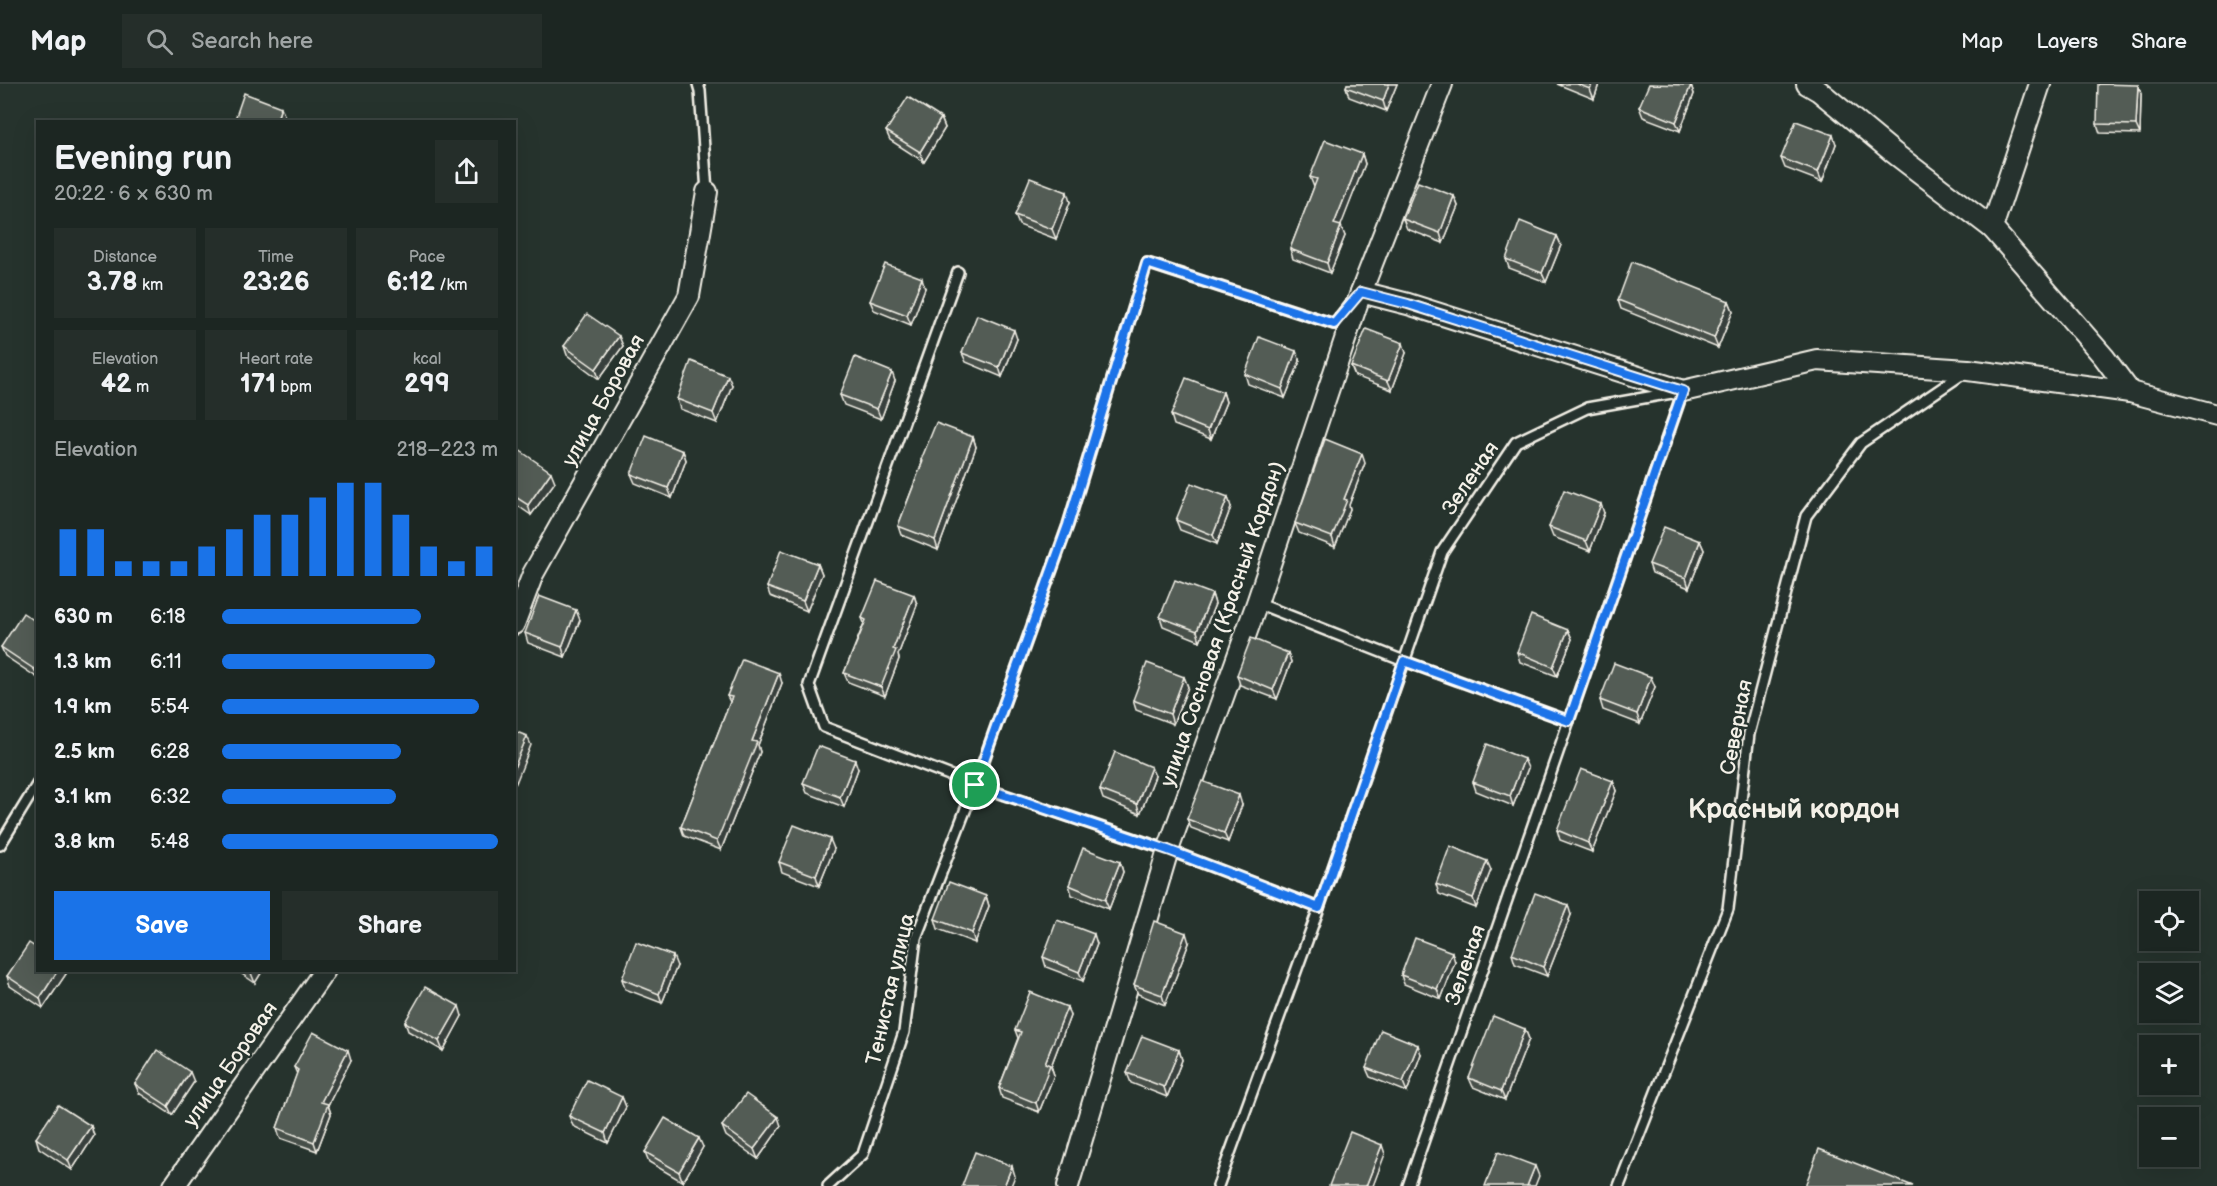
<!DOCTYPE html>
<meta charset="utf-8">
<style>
:root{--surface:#1c2622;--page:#252e2a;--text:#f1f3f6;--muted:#a0a5a5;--line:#3a4340;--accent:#1a73e8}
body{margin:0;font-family:"Balsamiq Sans",sans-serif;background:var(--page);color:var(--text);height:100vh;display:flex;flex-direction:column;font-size:22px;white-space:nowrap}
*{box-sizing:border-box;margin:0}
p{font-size:20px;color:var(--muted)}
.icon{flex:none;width:33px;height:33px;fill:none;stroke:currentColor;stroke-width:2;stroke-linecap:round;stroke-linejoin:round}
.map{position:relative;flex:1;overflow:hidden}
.panel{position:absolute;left:36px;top:36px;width:480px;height:852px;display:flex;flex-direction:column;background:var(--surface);border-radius:0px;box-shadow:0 6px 24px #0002,0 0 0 2px var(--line)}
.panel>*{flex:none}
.controls{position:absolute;left:2139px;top:807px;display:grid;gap:12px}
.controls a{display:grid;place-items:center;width:60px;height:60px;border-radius:0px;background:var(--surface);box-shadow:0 6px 24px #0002,0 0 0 2px var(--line);font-size:30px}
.pin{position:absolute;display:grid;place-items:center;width:51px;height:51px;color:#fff;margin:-26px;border:3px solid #fff;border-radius:50%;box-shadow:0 2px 6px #0007}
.round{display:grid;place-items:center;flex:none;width:63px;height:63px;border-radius:0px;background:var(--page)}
.headline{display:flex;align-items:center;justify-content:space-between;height:102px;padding:0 18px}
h1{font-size:33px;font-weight:700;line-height:45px}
.figures{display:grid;grid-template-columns:repeat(3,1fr);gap:9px;height:102px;padding:6px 18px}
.figures div{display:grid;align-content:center;border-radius:0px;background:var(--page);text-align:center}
.figures b{font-size:26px;font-weight:700}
.figures small{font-size:16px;font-weight:400}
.figures p{font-size:16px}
.chart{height:168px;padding:12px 18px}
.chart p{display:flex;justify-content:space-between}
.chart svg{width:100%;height:108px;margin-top:6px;stroke:var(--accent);stroke-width:6}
.primary-button{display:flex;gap:12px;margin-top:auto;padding:12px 18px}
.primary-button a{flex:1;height:69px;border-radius:0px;background:var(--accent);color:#fff;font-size:24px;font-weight:700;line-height:69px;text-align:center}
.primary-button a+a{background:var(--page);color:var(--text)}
ul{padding:0 18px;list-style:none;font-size:20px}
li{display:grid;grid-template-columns:96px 72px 1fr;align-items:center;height:45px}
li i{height:15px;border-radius:8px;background:var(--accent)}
header{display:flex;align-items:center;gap:36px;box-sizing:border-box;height:84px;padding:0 30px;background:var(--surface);border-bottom:2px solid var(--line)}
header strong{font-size:28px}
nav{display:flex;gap:33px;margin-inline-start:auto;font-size:21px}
.search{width:420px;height:54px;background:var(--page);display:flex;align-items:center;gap:15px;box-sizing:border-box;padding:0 21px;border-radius:0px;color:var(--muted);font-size:22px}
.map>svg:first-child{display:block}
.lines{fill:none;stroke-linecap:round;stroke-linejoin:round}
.service-casing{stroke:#f4f1e8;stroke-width:14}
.minor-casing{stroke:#f4f1e8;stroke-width:24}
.service{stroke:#26332d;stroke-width:9}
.minor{stroke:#26332d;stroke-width:20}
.wall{fill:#474f49;stroke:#f4f1e8;stroke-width:1.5}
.shaded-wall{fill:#39403c;stroke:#f4f1e8;stroke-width:1.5}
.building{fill:#525c55;stroke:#f4f1e8;stroke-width:1.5}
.route-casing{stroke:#fff;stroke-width:12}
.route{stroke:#1a73e8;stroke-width:8}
.labels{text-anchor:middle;stroke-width:4.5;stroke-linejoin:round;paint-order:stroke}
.street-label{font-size:21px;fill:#f4f1e8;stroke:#26332d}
.district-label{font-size:27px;font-weight:bold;fill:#f4f1e8;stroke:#26332d}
</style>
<header>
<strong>Map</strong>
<div class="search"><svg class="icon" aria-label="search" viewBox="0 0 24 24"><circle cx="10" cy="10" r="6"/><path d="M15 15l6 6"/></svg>Search here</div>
<nav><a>Map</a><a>Layers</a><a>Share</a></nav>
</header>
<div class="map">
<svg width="2217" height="1102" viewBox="0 0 2217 1102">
<rect width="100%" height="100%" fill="#26332d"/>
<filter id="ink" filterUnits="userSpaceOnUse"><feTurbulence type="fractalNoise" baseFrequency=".0167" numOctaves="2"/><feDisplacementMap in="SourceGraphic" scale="12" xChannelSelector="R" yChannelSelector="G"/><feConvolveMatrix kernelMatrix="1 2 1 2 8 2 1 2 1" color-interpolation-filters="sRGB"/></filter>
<g filter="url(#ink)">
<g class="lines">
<!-- service casing -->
<g class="service-casing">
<g id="service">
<polyline points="698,0 700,7 707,108"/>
<polyline points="958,188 809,601 824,643 975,701 1168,766 1319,824"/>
<polyline points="1257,519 1404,577 1569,637"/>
<polyline points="0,761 38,699"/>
<polyline points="828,1102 863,1070 904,948 916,854 975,701 1068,441 1147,179 1334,240 1351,219"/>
<polyline points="1218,1102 1319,824 1442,468 1516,358 1587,324 1683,307 1408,1102"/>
<polyline points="1619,1102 1728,825 1749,650 1806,432 1861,359 1964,289"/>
</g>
</g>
<!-- minor casing -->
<g class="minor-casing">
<g id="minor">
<polyline points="1807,0 1819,7 1894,69 1992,144 2104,273 2130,308"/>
<polyline points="1992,144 2040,0"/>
<polyline points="1361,208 1408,220 1683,307 1817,276 1968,286 2130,308 2217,331"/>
<polyline points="514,540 533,490 689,212 707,108"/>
<polyline points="174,1102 325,886"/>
<polyline points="1068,1102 1168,766 1257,519 1361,208 1442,0"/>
</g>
</g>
<!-- service -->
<use href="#service" class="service"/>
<!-- minor -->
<use href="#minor" class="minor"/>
</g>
<!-- wall -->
<g class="wall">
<polygon points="1347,0 1397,0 1386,27 1349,13 1346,3"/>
<polygon points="1557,0 1599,0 1594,15"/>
<polygon points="1691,1 1694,10 1680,47 1643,33 1639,23"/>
<polygon points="2138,1 2141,10 2140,50 2100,49 2097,40"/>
<polygon points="941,34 945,44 924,78 890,56 886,47"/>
<polygon points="1836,60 1822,98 1785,84 1781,74"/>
<polygon points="1362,70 1365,80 1340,142 1345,152 1330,189 1293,175 1290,165 1314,103 1310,93"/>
<polygon points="1454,112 1458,122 1443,159 1407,145 1403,135"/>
<polygon points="1070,118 1056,155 1019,141 1015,131"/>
<polygon points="1557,152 1561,161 1546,198 1509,184 1506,175"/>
<polygon points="925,204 911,241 874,226 870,217"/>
<polygon points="1618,216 1729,217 1733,227 1718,264 1621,225"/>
<polygon points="1017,255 1002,293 966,278 962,269"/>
<polygon points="564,262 623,262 599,295 567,271"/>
<polygon points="1406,269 1392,306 1355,292 1351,282"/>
<polygon points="1300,277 1285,314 1248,300 1245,290"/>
<polygon points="895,297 881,335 844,321 840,311"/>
<polygon points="732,301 717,339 680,325 677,315"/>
<polygon points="1223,308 1226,318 1211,355 1174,341 1171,331"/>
<polygon points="973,353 976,363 938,466 901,451 898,442 922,379 921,376"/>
<polygon points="683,367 686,376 672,414 635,399 631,390"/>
<polygon points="514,372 555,398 531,431 514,419"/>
<polygon points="1365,379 1349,421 1350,425 1335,463 1299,449 1295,439"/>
<polygon points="1231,423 1217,460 1180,446 1176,436"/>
<polygon points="1604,429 1590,467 1553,453 1549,443"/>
<polygon points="1700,457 1704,466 1689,504 1652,489 1649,480"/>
<polygon points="818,480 822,490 807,527 770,512 767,503"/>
<polygon points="1212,510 1215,520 1200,557 1163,542 1160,533"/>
<polygon points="914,511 917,521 898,571 899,575 885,612 848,598 844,589 864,539 862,534"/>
<polygon points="580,536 565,573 528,559 525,549"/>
<polygon points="38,539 38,594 5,572 1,563"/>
<polygon points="1568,546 1572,555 1557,592 1520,578 1517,568"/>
<polygon points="1288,569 1291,578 1277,615 1240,601 1237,591"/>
<polygon points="1184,593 1188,603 1173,640 1136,626 1133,616"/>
<polygon points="782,599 758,661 760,668 721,766 684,752 681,743 730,618 727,612"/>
<polygon points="1655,603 1640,640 1603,626 1600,616"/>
<polygon points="1528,684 1513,722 1476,707 1473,698"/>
<polygon points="858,685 844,723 807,709 803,699"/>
<polygon points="1155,692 1140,730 1103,715 1100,706"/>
<polygon points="1613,697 1616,707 1592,768 1560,756 1557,746"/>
<polygon points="1242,721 1228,758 1191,744 1187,735"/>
<polygon points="834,765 819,802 782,788 779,778"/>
<polygon points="1120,778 1123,788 1109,825 1072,811 1069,801"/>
<polygon points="1491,786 1476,824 1439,810 1436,800"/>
<polygon points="986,812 989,822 975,859 938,845 935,835"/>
<polygon points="1571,831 1547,892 1515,880 1512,870"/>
<polygon points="1189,859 1165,921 1138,910 1134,901"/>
<polygon points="1097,860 1083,897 1046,883 1043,873"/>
<polygon points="1455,878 1441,915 1404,900 1401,891"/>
<polygon points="677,882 662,919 625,905 622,895"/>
<polygon points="38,886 64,886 66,890 43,924 10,902 7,892"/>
<polygon points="236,886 263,886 255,899"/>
<polygon points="1067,923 1070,932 1051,982 1054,991 1039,1028 1002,1014 999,1004 1018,954 1015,946"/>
<polygon points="462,932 443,967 408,947 405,938"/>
<polygon points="1525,945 1529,955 1505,1016 1473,1003 1469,994"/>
<polygon points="1179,966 1182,976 1167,1013 1131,999 1127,989"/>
<polygon points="1421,970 1407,1008 1370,993 1366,984"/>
<polygon points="351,976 328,1021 331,1030 317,1067 280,1054 277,1044 297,990 294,983"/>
<polygon points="194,998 172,1031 139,1009 135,1000"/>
<polygon points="622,1013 626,1023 608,1059 573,1042 569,1032"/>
<polygon points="91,1042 94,1052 72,1086 39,1064 36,1054"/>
<polygon points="722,1042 781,1042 758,1075 726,1052"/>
<polygon points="703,1063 683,1098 649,1078 645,1068"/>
</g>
<!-- shaded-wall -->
<g class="shaded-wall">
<polygon points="1389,0 1397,0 1386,27 1383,17"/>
<polygon points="1592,0 1599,0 1594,15 1590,5"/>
<polygon points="1691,1 1694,10 1680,47 1676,38"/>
<polygon points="2138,1 2141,10 2140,50 2136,41"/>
<polygon points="281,23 285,33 283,38 276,38"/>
<polygon points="941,34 945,44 924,78 920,68"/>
<polygon points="1833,51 1836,60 1822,98 1818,88"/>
<polygon points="1362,70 1365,80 1338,149 1334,140"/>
<polygon points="1067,108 1070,118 1056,155 1052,145"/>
<polygon points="1454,112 1458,122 1443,159 1440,149"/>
<polygon points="1341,142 1345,152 1330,189 1327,179"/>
<polygon points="1557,152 1561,161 1546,198 1542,189"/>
<polygon points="922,194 925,204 911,241 907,231"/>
<polygon points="1729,217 1733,227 1718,264 1714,254"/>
<polygon points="1014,246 1017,255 1002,293 999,283"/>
<polygon points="619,252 623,262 599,295 596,285"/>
<polygon points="1403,259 1406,269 1392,306 1388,297"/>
<polygon points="1296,267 1300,277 1285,314 1282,305"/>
<polygon points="892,288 895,297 881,335 877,325"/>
<polygon points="728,292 732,301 717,339 713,329"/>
<polygon points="1223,308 1226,318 1211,355 1208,346"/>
<polygon points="973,353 976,363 938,466 935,456"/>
<polygon points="683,367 686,376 672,414 668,404"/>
<polygon points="1362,370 1365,379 1349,421 1350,425 1335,463 1332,453 1344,415"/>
<polygon points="551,388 555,398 531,431 528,421"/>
<polygon points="1228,413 1231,423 1217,460 1213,451"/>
<polygon points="1601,420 1604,429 1590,467 1586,457"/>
<polygon points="1700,457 1704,466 1689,504 1686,494"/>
<polygon points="818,480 822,490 807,527 803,517"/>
<polygon points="1212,510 1215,520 1200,557 1197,547"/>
<polygon points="914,511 917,521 898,571 899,575 885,612 881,603 893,565"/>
<polygon points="576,526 580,536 565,573 562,563"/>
<polygon points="1568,546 1572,555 1557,592 1553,583"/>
<polygon points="1288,569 1291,578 1277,615 1273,606"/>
<polygon points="38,580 38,593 34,585"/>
<polygon points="779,589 782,599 758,661 760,668 721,766 717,757 752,657"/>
<polygon points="1184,593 1188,603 1173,640 1170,630"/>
<polygon points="1651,593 1655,603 1640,640 1637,630"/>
<polygon points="527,652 531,661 516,699 514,694 514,684"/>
<polygon points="1524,675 1528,684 1513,722 1510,712"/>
<polygon points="855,676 858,685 844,723 840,713"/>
<polygon points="1151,683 1155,692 1140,730 1137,720"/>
<polygon points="1613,697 1616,707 1592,768 1588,759"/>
<polygon points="1239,711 1242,721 1228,758 1224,749"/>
<polygon points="830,755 834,765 819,802 816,792"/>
<polygon points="1487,777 1491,786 1476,824 1473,814"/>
<polygon points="1120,778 1123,788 1109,825 1105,816"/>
<polygon points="986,812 989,822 975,859 972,849"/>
<polygon points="1568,821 1571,831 1547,892 1543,883"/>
<polygon points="1186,849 1189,859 1165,921 1162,911"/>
<polygon points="1094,850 1097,860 1083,897 1079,888"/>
<polygon points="1452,868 1455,878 1441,915 1437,905"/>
<polygon points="673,872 677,882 662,919 659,910"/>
<polygon points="58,886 64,886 66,890 43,924 40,914"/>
<polygon points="253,886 263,886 255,899 251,889"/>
<polygon points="459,922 462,932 443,967 439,957"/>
<polygon points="1067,923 1070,932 1051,982 1054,991 1039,1028 1036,1019 1045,979"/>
<polygon points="1525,945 1529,955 1505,1016 1501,1007"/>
<polygon points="1418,961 1421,970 1407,1008 1403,998"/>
<polygon points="348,966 351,976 328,1021 331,1030 317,1067 314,1058 321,1018"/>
<polygon points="1179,966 1182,976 1167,1013 1164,1003"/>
<polygon points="190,988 194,998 172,1031 168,1022"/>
<polygon points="622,1013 626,1023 608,1059 605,1049"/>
<polygon points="778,1033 781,1042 758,1075 754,1065"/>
<polygon points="91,1042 94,1052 72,1086 68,1076"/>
<polygon points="699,1054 703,1063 683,1098 679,1088"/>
<polygon points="1382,1061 1385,1070 1373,1102 1366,1102"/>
<polygon points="1012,1082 1015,1092 1011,1102 1004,1102"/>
<polygon points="1535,1082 1539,1092 1535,1102 1527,1102"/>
</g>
<!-- building -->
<g class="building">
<polygon points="1347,0 1389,0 1383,17 1346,3"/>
<polygon points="1577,0 1592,0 1590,5"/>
<polygon points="1649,0 1691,1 1676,38 1639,23"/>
<polygon points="2098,0 2138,1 2136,41 2097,40"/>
<polygon points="244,9 281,23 276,38 234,38"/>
<polygon points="908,13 941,34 920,68 886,47"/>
<polygon points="1796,37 1833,51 1818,88 1781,74"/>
<polygon points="1325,56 1362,70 1334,140 1341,142 1327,179 1290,165 1317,95 1310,93"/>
<polygon points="1030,94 1067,108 1052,145 1015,131"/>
<polygon points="1418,98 1454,112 1440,149 1403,135"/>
<polygon points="1520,137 1557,152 1542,189 1506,175"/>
<polygon points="1632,178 1729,217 1714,254 1618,216"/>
<polygon points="885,180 922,194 907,231 870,217"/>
<polygon points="587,230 619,252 596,285 564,262"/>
<polygon points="977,231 1014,246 999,283 962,269"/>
<polygon points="1366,245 1403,259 1388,297 1351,282"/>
<polygon points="1259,253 1296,267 1282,305 1245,290"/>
<polygon points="855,273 892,288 877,325 840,311"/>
<polygon points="691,277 728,292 713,329 677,315"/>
<polygon points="1186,294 1223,308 1208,346 1171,331"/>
<polygon points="936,339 973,353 935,456 898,442 923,377 921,376"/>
<polygon points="646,352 683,367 668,404 631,390"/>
<polygon points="1325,355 1362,370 1344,415 1347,416 1332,453 1295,439"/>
<polygon points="519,366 551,388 528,421 514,412 514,372"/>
<polygon points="1191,399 1228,413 1213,451 1176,436"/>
<polygon points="1564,406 1601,420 1586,457 1549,443"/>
<polygon points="1664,443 1700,457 1686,494 1649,480"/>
<polygon points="781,466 818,480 803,517 767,503"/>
<polygon points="1175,496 1212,510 1197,547 1160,533"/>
<polygon points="877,497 914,511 893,565 896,566 881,603 844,589 866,536 862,534"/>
<polygon points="539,512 576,526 562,563 525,549"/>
<polygon points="23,529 38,539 38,580 34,585 1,563"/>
<polygon points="1531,531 1568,546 1553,583 1517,568"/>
<polygon points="1251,554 1288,569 1273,606 1237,591"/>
<polygon points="742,575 779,589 752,657 757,658 717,757 681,743 732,613 727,612"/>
<polygon points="1147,579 1184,593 1170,630 1133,616"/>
<polygon points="1614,579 1651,593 1637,630 1600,616"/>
<polygon points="514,647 527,652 514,684"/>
<polygon points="1487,660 1524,675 1510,712 1473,698"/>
<polygon points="818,662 855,676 840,713 803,699"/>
<polygon points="1115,668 1151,683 1137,720 1100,706"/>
<polygon points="1581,685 1613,697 1588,759 1557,746"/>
<polygon points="1202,697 1239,711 1224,749 1187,735"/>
<polygon points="794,741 830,755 816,792 779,778"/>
<polygon points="1450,762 1487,777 1473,814 1436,800"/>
<polygon points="1083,764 1120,778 1105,816 1069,801"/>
<polygon points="949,798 986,812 972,849 935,835"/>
<polygon points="1535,809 1568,821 1543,883 1512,870"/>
<polygon points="1057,836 1094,850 1079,888 1043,873"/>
<polygon points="1154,837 1186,849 1162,911 1134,901"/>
<polygon points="1415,854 1452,868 1437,905 1401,891"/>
<polygon points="636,858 673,872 659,910 622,895"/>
<polygon points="29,859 38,865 38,886 58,886 40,914 7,892"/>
<polygon points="425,903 459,922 439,957 405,938"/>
<polygon points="1030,908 1067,923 1045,979 1050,981 1036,1019 999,1004 1021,948 1015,946"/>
<polygon points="1493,932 1525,945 1501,1007 1469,994"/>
<polygon points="1381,946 1418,961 1403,998 1366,984"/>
<polygon points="313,948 348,966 321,1018 328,1020 314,1058 277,1044 298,986 294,983"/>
<polygon points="1142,952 1179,966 1164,1003 1127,989"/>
<polygon points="157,966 190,988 168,1022 135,1000"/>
<polygon points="587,996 622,1013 605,1049 569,1032"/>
<polygon points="746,1010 778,1033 754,1065 722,1042"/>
<polygon points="58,1021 91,1042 68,1076 36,1054"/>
<polygon points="665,1034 699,1054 679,1088 645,1068"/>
<polygon points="1350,1048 1382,1061 1366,1102 1329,1102"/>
<polygon points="1819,1065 1913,1102 1805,1102"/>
<polygon points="975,1068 1012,1082 1004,1102 962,1102"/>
<polygon points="1498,1068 1535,1082 1527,1102 1485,1102"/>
</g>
</g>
<g class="lines" filter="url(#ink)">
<!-- route casing -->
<g class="route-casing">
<polygon id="route" points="1147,179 1334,240 1361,208 1408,220 1683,307 1569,637 1404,577 1319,824 1168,766 975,701 1068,441"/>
</g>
<!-- route -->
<use href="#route" class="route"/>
</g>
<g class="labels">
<!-- street labels -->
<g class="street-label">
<text transform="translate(603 316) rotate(-61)" y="7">улица Боровая</text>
<text transform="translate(1470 394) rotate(-56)" y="7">Зеленая</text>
<text transform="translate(1222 540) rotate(-71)" y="7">улица Сосновая (Красный Кордон)</text>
<text transform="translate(1736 643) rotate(-79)" y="7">Северная</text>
<text transform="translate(1465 881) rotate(-71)" y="7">Зеленая</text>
<text transform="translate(890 905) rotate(-77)" y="7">Тенистая улица</text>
<text transform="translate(230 980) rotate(-55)" y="7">улица Боровая</text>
</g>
<!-- district labels -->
<g class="district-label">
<text x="1794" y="734">Красный кордон</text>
</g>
</g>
</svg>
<div class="controls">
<a><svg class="icon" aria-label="locate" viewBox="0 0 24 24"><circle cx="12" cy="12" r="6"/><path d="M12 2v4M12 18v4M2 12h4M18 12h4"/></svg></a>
<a><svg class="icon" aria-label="layers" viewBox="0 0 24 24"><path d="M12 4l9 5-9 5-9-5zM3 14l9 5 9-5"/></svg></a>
<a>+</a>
<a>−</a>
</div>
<div class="pin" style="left:975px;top:701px;background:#1e9e55"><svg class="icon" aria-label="arrive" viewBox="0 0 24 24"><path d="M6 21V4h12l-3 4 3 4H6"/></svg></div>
<section class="panel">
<div class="headline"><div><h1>Evening run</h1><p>20:22 · 6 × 630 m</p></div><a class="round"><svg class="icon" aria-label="share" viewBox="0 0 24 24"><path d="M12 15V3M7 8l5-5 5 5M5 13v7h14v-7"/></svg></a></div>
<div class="figures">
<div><p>Distance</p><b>3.78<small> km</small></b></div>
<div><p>Time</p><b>23:26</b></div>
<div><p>Pace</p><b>6:12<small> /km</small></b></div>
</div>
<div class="figures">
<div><p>Elevation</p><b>42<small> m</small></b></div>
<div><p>Heart rate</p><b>171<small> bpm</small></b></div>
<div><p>kcal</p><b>299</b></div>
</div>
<div class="chart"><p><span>Elevation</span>218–223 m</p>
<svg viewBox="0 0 160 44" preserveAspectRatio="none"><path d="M5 44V25M15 44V25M25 44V38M35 44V38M45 44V38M55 44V32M65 44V25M75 44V19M85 44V19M95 44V12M105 44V6M115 44V6M125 44V19M135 44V32M145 44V38M155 44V32"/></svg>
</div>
<ul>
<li><b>630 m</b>6:18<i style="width:72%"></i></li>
<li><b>1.3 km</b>6:11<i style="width:77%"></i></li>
<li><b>1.9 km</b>5:54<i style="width:93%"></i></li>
<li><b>2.5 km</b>6:28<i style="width:65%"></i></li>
<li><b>3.1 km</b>6:32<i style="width:63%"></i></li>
<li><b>3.8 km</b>5:48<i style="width:100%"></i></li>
</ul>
<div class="primary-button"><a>Save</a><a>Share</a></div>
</section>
</div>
